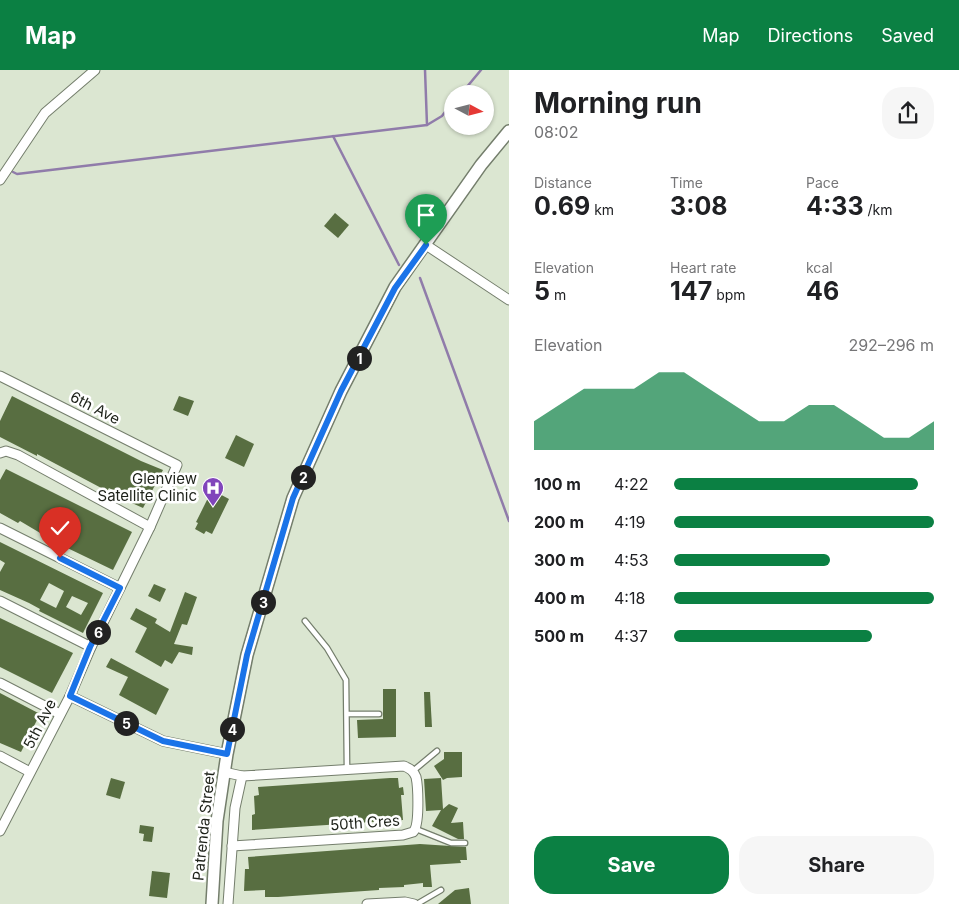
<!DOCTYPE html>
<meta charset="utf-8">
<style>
:root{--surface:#fff;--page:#f6f6f6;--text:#202124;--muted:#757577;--accent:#0b8043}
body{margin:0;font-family:Inter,sans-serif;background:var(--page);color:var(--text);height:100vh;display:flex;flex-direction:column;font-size:19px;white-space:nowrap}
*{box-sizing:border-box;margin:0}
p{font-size:16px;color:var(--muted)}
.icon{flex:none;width:28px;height:28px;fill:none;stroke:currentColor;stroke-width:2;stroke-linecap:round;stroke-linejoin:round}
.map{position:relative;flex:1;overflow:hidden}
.details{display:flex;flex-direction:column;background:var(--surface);width:450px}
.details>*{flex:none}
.needle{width:32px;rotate:97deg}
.tools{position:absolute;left:444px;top:15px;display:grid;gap:10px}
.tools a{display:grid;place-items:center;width:50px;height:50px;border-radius:50%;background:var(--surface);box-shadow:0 1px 4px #0004;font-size:25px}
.pin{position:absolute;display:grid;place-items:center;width:42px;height:42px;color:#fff;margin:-51px -21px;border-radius:50% 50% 50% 0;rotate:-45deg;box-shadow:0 0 5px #0007}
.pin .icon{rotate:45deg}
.km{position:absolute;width:25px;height:25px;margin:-12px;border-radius:50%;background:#222;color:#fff;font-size:14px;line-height:25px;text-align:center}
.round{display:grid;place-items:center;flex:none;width:52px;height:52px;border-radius:20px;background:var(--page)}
.overview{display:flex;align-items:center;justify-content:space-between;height:85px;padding:0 25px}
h1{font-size:28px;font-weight:700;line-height:38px}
.metrics{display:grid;grid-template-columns:repeat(3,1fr);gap:8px;height:85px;padding:5px 25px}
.metrics div{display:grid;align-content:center}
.metrics b{font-size:25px;font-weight:700}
.metrics small{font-size:14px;font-weight:400}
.metrics p{font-size:14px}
.chart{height:140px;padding:10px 25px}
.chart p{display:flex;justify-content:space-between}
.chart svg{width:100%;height:90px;margin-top:5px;fill:var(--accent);opacity:.7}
.button{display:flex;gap:10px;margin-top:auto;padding:10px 25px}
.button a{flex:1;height:58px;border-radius:20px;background:var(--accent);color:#fff;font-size:20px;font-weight:700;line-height:58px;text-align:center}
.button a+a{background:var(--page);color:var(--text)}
ul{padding:0 25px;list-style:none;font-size:16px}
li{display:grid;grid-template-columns:80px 60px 1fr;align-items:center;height:38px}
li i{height:12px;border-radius:6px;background:var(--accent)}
header{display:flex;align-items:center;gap:30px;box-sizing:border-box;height:70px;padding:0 25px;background:var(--accent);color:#fff}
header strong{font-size:24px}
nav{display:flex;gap:28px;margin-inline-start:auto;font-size:18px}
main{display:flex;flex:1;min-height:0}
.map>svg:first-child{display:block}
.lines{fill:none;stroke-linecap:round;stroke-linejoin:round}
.stream{stroke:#907caa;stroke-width:2.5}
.building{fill:#586e41;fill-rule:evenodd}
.service-casing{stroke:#747e6c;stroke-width:7}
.minor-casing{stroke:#747e6c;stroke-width:11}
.tertiary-casing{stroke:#747e6c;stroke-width:14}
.service{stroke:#fff;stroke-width:4.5}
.minor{stroke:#fff;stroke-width:9}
.tertiary{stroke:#fff;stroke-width:11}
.route-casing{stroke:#fff;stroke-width:10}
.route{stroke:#1a73e8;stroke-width:6}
.labels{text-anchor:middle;stroke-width:5;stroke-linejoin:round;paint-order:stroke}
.street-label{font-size:15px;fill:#1d2119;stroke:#fff}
.poi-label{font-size:15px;fill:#1d2119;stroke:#fff;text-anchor:end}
</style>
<header>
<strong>Map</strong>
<nav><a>Map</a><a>Directions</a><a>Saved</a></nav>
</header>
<main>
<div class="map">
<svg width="509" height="834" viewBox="0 0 509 834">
<rect width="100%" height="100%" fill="#dbe6d1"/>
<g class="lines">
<!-- stream -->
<g class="stream">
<polyline points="425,0 427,55"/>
<polyline points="461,24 481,0"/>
<polyline points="333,66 399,195"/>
<polyline points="13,102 17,104 427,55 442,46 452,33"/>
<polyline points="420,208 509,451"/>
</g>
</g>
<!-- building -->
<g class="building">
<polygon points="335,143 349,155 338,168 324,156"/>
<polygon points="12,326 141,391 163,400 143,438 123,429 124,426 109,418 107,421 37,384 37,386 0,367 0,351"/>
<polygon points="179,326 194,331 188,346 173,340"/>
<polygon points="236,365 254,374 244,397 225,388"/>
<polygon points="6,399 132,462 113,500 57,473 20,451 18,453 0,443 0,410"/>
<polygon points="212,420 229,429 212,464 206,461 204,464 195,459 198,453 196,452"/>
<path d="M0,472l103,51 -20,40 -44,-22 1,-2 -11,-6 -29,-13v-18l5,-9 -5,-3zM49,513l15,8 -8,17 -16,-8zM72,526l16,7 -7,12 -15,-8z"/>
<polygon points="154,514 166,519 160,532 148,526"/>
<polygon points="185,522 197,527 187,555 182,554 174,574 193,577 192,585 179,582 172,594 165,590 161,597 135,582 147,558 130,549 136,538 157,549 155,553 170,562"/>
<polygon points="0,548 73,583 52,623 0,597"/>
<polygon points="111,588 169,619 156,645 119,625 128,607 106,597"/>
<polygon points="383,619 396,619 396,667 358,668 357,650 383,649"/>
<polygon points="424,622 430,622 432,657 425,657"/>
<polygon points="0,623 40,644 21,682 0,673"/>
<polygon points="444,682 462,682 462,707 447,708 443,710 434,696 444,689"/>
<polygon points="111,708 125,712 120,729 106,725"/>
<polygon points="390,708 398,708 399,718 403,717 404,725 401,725 403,750 252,760 252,745 255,744 254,726 259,725 258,717"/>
<polygon points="441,708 443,739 449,734 458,738 451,753 463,752 464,769 458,769 432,756 441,740 426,741 424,709"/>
<polygon points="140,755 154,757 152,772 143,771 144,764 139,763"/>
<polygon points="420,774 466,777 467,790 460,790 461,793 430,795 432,817 423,817 423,813 404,815 404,817 379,818 379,820 278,827 265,827 265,820 244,821 245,799 249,799 248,787"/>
<polygon points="152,801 170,803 167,828 149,826"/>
<polygon points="469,818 471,834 438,834 455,820"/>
</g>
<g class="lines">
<!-- service casing -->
<g class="service-casing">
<g id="service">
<polyline points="305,551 327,578 346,610 347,699"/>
<polyline points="347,644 379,644"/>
<polyline points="413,701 437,681"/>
<polyline points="416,759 451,773 465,773"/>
<polyline points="417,834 441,820"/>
</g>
</g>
<!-- minor casing -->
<g class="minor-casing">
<g id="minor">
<polyline points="0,110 45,43 95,0"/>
<polyline points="426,175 509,230"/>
<polyline points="0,306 177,395 150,457 91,577 70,626 0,761"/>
<polyline points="0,383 6,381 18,385 150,457"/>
<polyline points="0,458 120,518"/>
<polyline points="0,531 91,577"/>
<polyline points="0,613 60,644"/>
<polyline points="70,626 163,671 227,684"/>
<polyline points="0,686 30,702"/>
<polyline points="224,702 242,706 235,738 228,834"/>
<path d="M232,776l171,-11 10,-3c7,-6 5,-46 3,-55 -2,-6 -7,-9 -12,-11l-162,10"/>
<polyline points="367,834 405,832 414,834"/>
</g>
</g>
<!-- tertiary casing -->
<g class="tertiary-casing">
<polyline id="tertiary" points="212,834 217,751 227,684 247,585 293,428 341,321 395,217 481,95 509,61"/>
</g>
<!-- service -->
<use href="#service" class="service"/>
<!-- minor -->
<use href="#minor" class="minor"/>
<!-- tertiary -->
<use href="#tertiary" class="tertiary"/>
</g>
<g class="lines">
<!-- route casing -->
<g class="route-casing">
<polyline id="route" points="60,488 120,518 90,577 70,626 163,671 227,684 247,585 293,428 341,321 395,218 426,175"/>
</g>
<!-- route -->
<use href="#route" class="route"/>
</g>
<!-- icons -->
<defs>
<g id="hospital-pin" transform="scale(1.125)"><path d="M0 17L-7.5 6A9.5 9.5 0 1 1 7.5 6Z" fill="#8145bb" stroke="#fff"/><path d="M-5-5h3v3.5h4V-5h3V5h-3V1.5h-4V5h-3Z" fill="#fff"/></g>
</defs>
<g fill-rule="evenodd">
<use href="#hospital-pin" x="213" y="418"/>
</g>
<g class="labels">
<!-- street labels -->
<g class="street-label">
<text transform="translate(95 338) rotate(27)" y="5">6th Ave</text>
<text transform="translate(40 654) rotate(-63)" y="5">5th Ave</text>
<text transform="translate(365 753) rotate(-4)" y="5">50th Cres</text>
<text transform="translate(204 756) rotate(-84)" y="5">Patrenda Street</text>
</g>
<!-- poi labels -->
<g class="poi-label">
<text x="197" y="414">Glenview<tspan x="197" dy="17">Satellite Clinic</tspan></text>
</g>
</g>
</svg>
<div class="tools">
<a><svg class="needle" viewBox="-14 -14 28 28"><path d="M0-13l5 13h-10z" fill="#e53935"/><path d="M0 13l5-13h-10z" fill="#757577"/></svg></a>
</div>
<div class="pin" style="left:426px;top:175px;background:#1e9e55"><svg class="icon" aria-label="arrive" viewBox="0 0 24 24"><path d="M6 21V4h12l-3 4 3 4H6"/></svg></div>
<div class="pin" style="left:60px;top:488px;background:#d93025"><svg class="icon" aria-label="check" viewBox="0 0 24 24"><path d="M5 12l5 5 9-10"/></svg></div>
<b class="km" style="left:359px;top:288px">1</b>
<b class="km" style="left:303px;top:407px">2</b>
<b class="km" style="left:263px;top:532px">3</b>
<b class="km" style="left:232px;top:659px">4</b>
<b class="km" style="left:126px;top:653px">5</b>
<b class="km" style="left:98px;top:562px">6</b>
</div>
<section class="details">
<div class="overview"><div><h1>Morning run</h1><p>08:02</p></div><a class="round"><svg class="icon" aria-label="share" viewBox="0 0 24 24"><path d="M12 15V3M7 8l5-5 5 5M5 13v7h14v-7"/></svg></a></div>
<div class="metrics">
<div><p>Distance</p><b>0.69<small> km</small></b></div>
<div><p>Time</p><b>3:08</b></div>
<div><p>Pace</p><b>4:33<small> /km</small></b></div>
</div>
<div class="metrics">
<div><p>Elevation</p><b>5<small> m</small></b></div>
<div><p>Heart rate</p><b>147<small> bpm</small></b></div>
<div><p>kcal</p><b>46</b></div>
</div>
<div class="chart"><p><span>Elevation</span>292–296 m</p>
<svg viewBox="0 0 160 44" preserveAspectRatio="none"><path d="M0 44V30L10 22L20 14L30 14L40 14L50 6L60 6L70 14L80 22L90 30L100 30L110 22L120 22L130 30L140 38L150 38L160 30V44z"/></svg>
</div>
<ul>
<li><b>100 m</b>4:22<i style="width:94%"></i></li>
<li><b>200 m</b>4:19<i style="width:100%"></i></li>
<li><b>300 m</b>4:53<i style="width:60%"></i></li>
<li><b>400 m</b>4:18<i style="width:100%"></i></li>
<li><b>500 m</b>4:37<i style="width:76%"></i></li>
</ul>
<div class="button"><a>Save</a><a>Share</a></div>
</section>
</main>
